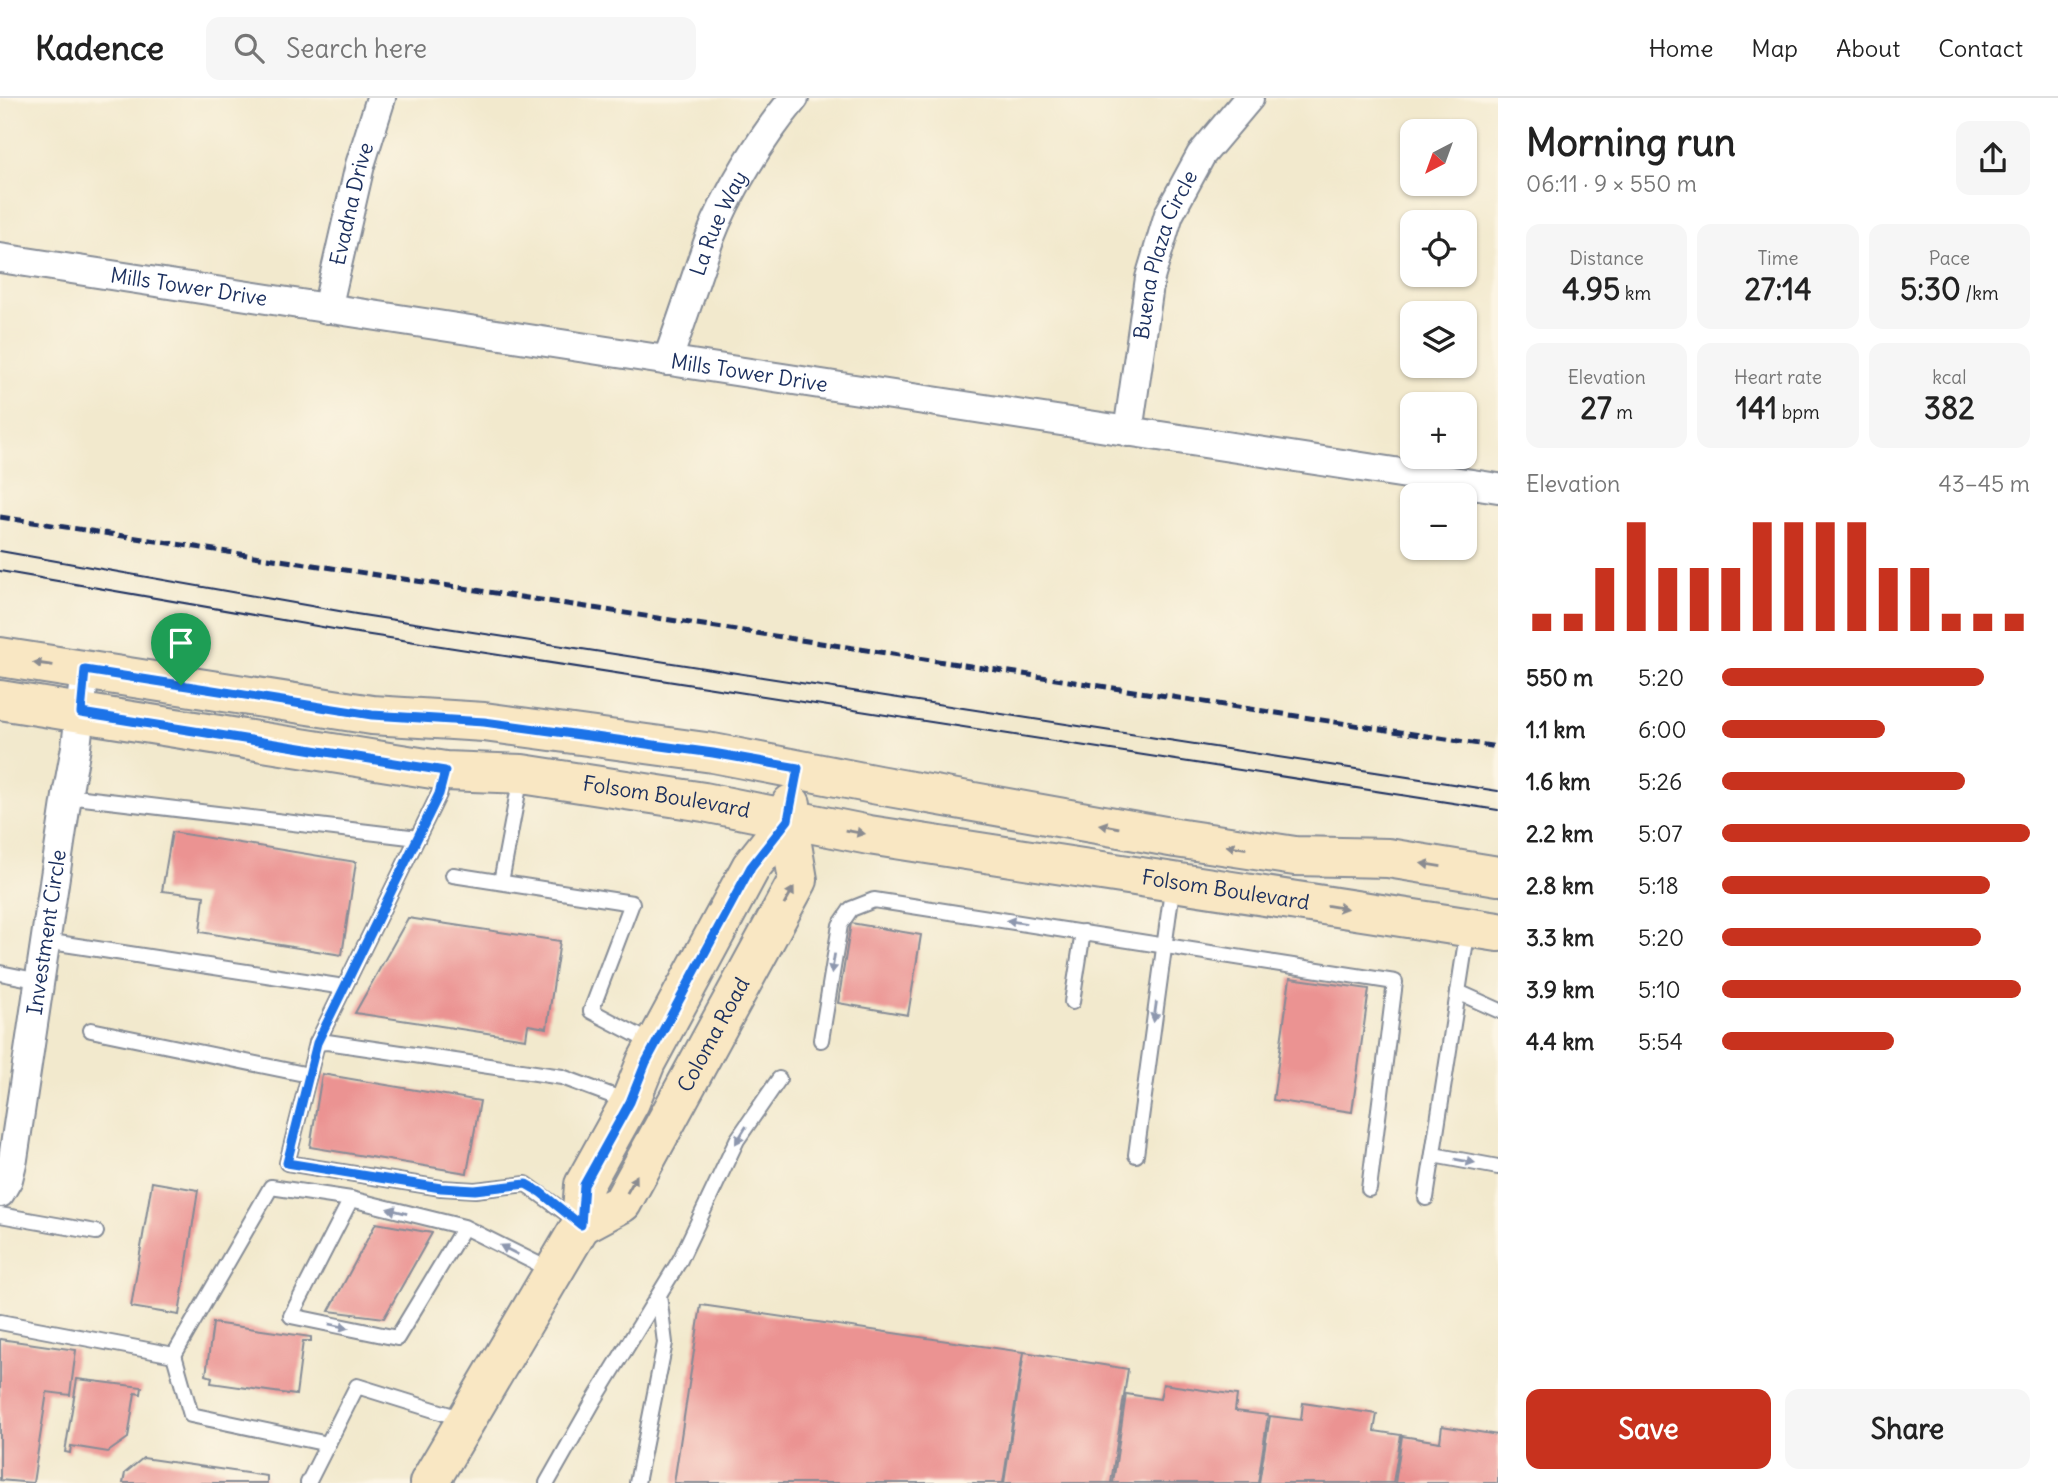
<!DOCTYPE html>
<meta charset="utf-8">
<style>
:root{--surface:#fff;--page:#f6f6f6;--text:#222;--muted:#767676;--line:#e0e0e0;--accent:#c8321e}
body{margin:0;font-family:Delius,sans-serif;background:var(--page);color:var(--text);height:100vh;display:flex;flex-direction:column;font-size:26px;white-space:nowrap}
*{box-sizing:border-box;margin:0}
p{font-size:23px;color:var(--muted)}
.icon{flex:none;width:38px;height:38px;fill:none;stroke:currentColor;stroke-width:2;stroke-linecap:round;stroke-linejoin:round}
.map{position:relative;flex:1;overflow:hidden}
.sheet{display:flex;flex-direction:column;background:var(--surface);width:560px}
.sheet>*{flex:none}
.needle{width:46px;rotate:221deg}
.buttons{position:absolute;left:1400px;top:21px;display:grid;gap:14px}
.buttons a{display:grid;place-items:center;width:77px;height:77px;border-radius:14px;background:var(--surface);box-shadow:0 2px 5px #0004;font-size:35px}
.pin{position:absolute;display:grid;place-items:center;width:60px;height:60px;color:#fff;margin:-72px -30px;border-radius:50% 50% 50% 0;rotate:-45deg;box-shadow:0 0 7px #0007}
.pin .icon{rotate:45deg}
.round{display:grid;place-items:center;flex:none;width:74px;height:74px;border-radius:14px;background:var(--page)}
.summary{display:flex;align-items:center;justify-content:space-between;height:119px;padding:0 28px}
h1{font-size:38px;font-weight:700;line-height:52px}
.figures{display:grid;grid-template-columns:repeat(3,1fr);gap:10px;height:119px;padding:7px 28px}
.figures div{display:grid;align-content:center;border-radius:14px;background:var(--page);text-align:center}
.figures b{font-size:30px;font-weight:700}
.figures small{font-size:19px;font-weight:400}
.figures p{font-size:19px}
.chart{height:196px;padding:14px 28px}
.chart p{display:flex;justify-content:space-between}
.chart svg{width:100%;height:126px;margin-top:7px;stroke:var(--accent);stroke-width:6}
.button{display:flex;gap:14px;margin-top:auto;padding:14px 28px}
.button a{flex:1;height:80px;border-radius:14px;background:var(--accent);color:#fff;font-size:28px;font-weight:700;line-height:80px;text-align:center}
.button a+a{background:var(--page);color:var(--text)}
ul{padding:0 28px;list-style:none;font-size:23px}
li{display:grid;grid-template-columns:112px 84px 1fr;align-items:center;height:52px}
li i{height:18px;border-radius:9px;background:var(--accent)}
header{display:flex;align-items:center;gap:42px;box-sizing:border-box;height:98px;padding:0 35px;background:var(--surface);border-bottom:2px solid var(--line)}
header strong{font-size:33px}
nav{display:flex;gap:38px;margin-inline-start:auto;font-size:24px}
.search{width:490px;height:63px;background:var(--page);display:flex;align-items:center;gap:18px;box-sizing:border-box;padding:0 24px;border-radius:14px;color:var(--muted);font-size:26px}
main{display:flex;flex:1;min-height:0}
.map>svg:first-child{display:block}
.building{fill:#eb9392}
.lines{fill:none;stroke-linecap:round;stroke-linejoin:round}
.service-casing{stroke:#868c96;stroke-width:18}
.minor-casing{stroke:#868c96;stroke-width:32}
.secondary-casing{stroke:#868c96;stroke-width:42}
.service{stroke:#fff;stroke-width:14}
.minor{stroke:#fff;stroke-width:28}
.secondary{stroke:#f9e7c3;stroke-width:38}
.tram{stroke:#1b2f5e;stroke-width:2}
.rail{stroke:#1b2f5e;stroke-width:5;stroke-dasharray:10 5;stroke-linecap:butt}
.oneway{fill:#8a8b90}
.oneway2{fill:#8d97ae}
.route-casing{stroke:#fff;stroke-width:14}
.route{stroke:#1a73e8;stroke-width:9}
.labels{text-anchor:middle;stroke-width:7;stroke-linejoin:round;paint-order:stroke}
.street-label{font-size:21px;fill:#1b2f5e;stroke:#fcf5e5}
</style>
<header>
<strong>Kadence</strong>
<div class="search"><svg class="icon" aria-label="search" viewBox="0 0 24 24"><circle cx="10" cy="10" r="6"/><path d="M15 15l6 6"/></svg>Search here</div>
<nav><a>Home</a><a>Map</a><a>About</a><a>Contact</a></nav>
</header>
<main>
<div class="map">
<svg width="1498" height="1385" viewBox="0 0 1498 1385">
<rect width="100%" height="100%" fill="#fcf5e5"/>
<filter id="ink" filterUnits="userSpaceOnUse"><feTurbulence type="fractalNoise" baseFrequency=".0143" numOctaves="2"/><feDisplacementMap in="SourceGraphic" scale="14" xChannelSelector="R" yChannelSelector="G"/><feConvolveMatrix kernelMatrix="1 2 1 2 8 2 1 2 1" color-interpolation-filters="sRGB"/></filter>
<filter id="wash" filterUnits="userSpaceOnUse"><feTurbulence type="fractalNoise" baseFrequency=".00686" numOctaves="4" result="noise"/><feDisplacementMap in="SourceGraphic" scale="28" xChannelSelector="R" yChannelSelector="G"/><feGaussianBlur stdDeviation="1.57" result="paint"/><feColorMatrix in="noise" values="0 0 0 0 0 0 0 0 0 0 0 0 0 0 0 0 0 1.4 0 .05"/><feComposite in="paint" operator="in"/></filter>
<g filter="url(#wash)">
<rect width="100%" height="100%" fill="#f2e9cd"/>
<g id="blocks">
<!-- building -->
<g class="building">
<polygon points="172,734 356,764 342,857 200,834 204,798 162,793"/>
<polygon points="408,820 560,843 547,930 528,927 526,941 355,915"/>
<polygon points="851,825 921,837 908,917 838,905"/>
<polygon points="1290,880 1369,891 1352,1014 1273,1002"/>
<polygon points="322,976 480,1003 467,1075 310,1049"/>
<polygon points="152,1084 198,1092 179,1217 131,1209"/>
<polygon points="376,1125 432,1135 384,1220 329,1213"/>
<polygon points="701,1207 1023,1254 1003,1385 674,1385"/>
<polygon points="213,1225 311,1239 311,1243 303,1243 296,1297 211,1285 212,1279 206,1277"/>
<polygon points="0,1241 76,1252 70,1297 47,1294 33,1385 0,1382"/>
<polygon points="1024,1254 1128,1271 1111,1385 1004,1385"/>
<polygon points="77,1281 142,1289 141,1296 135,1295 128,1340 108,1354 71,1348 70,1355 65,1354"/>
<polygon points="1163,1286 1237,1297 1235,1313 1268,1317 1258,1385 1113,1385 1126,1296 1160,1301"/>
<polygon points="1303,1305 1377,1316 1374,1333 1401,1337 1393,1385 1259,1385 1270,1318 1301,1322"/>
<polygon points="1442,1328 1498,1337 1498,1385 1395,1385 1402,1338 1440,1344"/>
<polygon points="143,1360 267,1378 267,1385 123,1385 125,1375"/>
</g>
</g>
</g>
<g filter="url(#ink)">
<use href="#blocks" fill-opacity="0" stroke="#868c96" stroke-width="2"/>
<g class="lines">
<!-- service casing -->
<g class="service-casing">
<g id="service">
<polyline points="444,674 439,696 317,945 287,1065 441,1090 475,1092 526,1086 577,1123"/>
<polyline points="67,698 418,740"/>
<polyline points="453,777 632,805 591,913 656,947"/>
<polyline points="501,784 521,678"/>
<polyline points="45,843 344,889"/>
<polyline points="0,875 40,883"/>
<polyline points="1458,894 1498,912"/>
<polyline points="1072,904 1083,834"/>
<polyline points="91,932 309,977"/>
<polyline points="821,942 840,827 851,811 874,802 1395,884 1369,1091"/>
<polyline points="317,945 327,944 562,979 629,1004"/>
<polyline points="1136,1057 1173,784"/>
<polyline points="1433,1057 1498,1069"/>
<polyline points="1426,1100 1468,830"/>
<polyline points="0,1117 96,1134"/>
<polyline points="464,1129 397,1240 291,1218 351,1101 464,1129 552,1173"/>
<polyline points="0,1224 174,1257 271,1089 351,1101"/>
<polyline points="174,1257 191,1317 328,1346"/>
<polyline points="308,1385 357,1288 463,1321"/>
<polyline points="547,1385 593,1304 680,1162 737,1042 779,981"/>
<polyline points="637,1385 665,1245 659,1197"/>
</g>
</g>
<!-- minor casing -->
<g class="minor-casing">
<g id="minor">
<path id="s1" d="M0,160l1498,230"/>
<path id="s2" d="M327,211l33,-144 21,-67"/>
<path id="s3" d="M667,263c15,-40 28,-81 42,-121 18,-48 53,-103 85,-142"/>
<path id="s4" d="M1128,334l22,-154 19,-64 32,-59 48,-57"/>
<path id="s5" d="M0,1095l8,-14 5,-20 54,-363 9,-49 9,-77"/>
</g>
</g>
<!-- secondary casing -->
<g class="secondary-casing">
<g id="secondary">
<polyline points="0,559 372,617 484,624 713,655 878,687 1176,740 1295,758 1388,760 1498,778"/>
<path id="s6" d="M0,602l445,71 77,3 182,28 165,33 629,97"/>
<path id="s7" d="M581,1127l41,-22 176,-323 -10,-60 3,-16"/>
<polyline points="429,1385 581,1127 584,1087 630,1004 646,964 751,769 788,722"/>
</g>
</g>
<!-- service -->
<use href="#service" class="service"/>
<!-- minor -->
<use href="#minor" class="minor"/>
<!-- secondary -->
<use href="#secondary" class="secondary"/>
<!-- tram -->
<g class="tram">
<polyline points="0,453 356,516 1498,693"/>
<polyline points="0,473 351,534 1498,712"/>
</g>
<!-- rail -->
<polyline class="rail" points="0,419 1498,649"/>
</g>
<!-- one-way arrows -->
<defs><path id="oneway-solid" d="M-6-.8H1V-3.2L6.5 0L1 3.2V.8H-6Z" transform="scale(1.75)"/></defs>
<g class="oneway">
<use href="#oneway-solid" transform="translate(43 566) rotate(-172)"/>
<use href="#oneway-solid" transform="translate(1109 728) rotate(-170)"/>
<use href="#oneway-solid" transform="translate(855 734) rotate(10)"/>
<use href="#oneway-solid" transform="translate(1236 749) rotate(-171)"/>
<use href="#oneway-solid" transform="translate(1431 767) rotate(-171)"/>
<use href="#oneway-solid" transform="translate(789 798) rotate(-61)"/>
<use href="#oneway-solid" transform="translate(1337 809) rotate(9)"/>
<use href="#oneway-solid" transform="translate(632 1086) rotate(-61)"/>
</g>
<g class="oneway2">
<use href="#oneway-solid" transform="translate(1016 824) rotate(-171)"/>
<use href="#oneway-solid" transform="translate(833 866) rotate(99)"/>
<use href="#oneway-solid" transform="translate(1155 914) rotate(98)"/>
<use href="#oneway-solid" transform="translate(741 1037) rotate(122)"/>
<use href="#oneway-solid" transform="translate(1465 1063) rotate(10)"/>
<use href="#oneway-solid" transform="translate(397 1113) rotate(-166)"/>
<use href="#oneway-solid" transform="translate(509 1152) rotate(-153)"/>
<use href="#oneway-solid" transform="translate(339 1228) rotate(12)"/>
</g>
</g>
<g class="lines" filter="url(#ink)">
<!-- route casing -->
<g class="route-casing">
<polygon id="route" points="85,572 372,617 484,624 713,655 798,670 788,722 751,769 646,964 630,1004 584,1087 581,1127 540,1094 526,1086 475,1092 441,1090 287,1065 317,945 439,696 445,673 81,615"/>
</g>
<!-- route -->
<use href="#route" class="route"/>
</g>
<g class="labels">
<!-- street labels -->
<g class="street-label">
<text dy="7" stroke="none"><textPath href="#s2" startOffset="108">Evadna Drive</textPath></text>
<text dy="7" stroke="none"><textPath href="#s3" startOffset="147">La Rue Way</textPath></text>
<text dy="7" stroke="none"><textPath href="#s4" startOffset="182">Buena Plaza Circle</textPath></text>
<text dy="7" stroke="none"><textPath href="#s1" startOffset="191">Mills Tower Drive</textPath></text>
<text dy="7" stroke="none"><textPath href="#s1" startOffset="758">Mills Tower Drive</textPath></text>
<text dy="7" stroke="none"><textPath href="#s6" startOffset="674">Folsom Boulevard</textPath></text>
<text dy="7" stroke="none"><textPath href="#s6" startOffset="1241">Folsom Boulevard</textPath></text>
<text dy="7" stroke="none"><textPath href="#s5" startOffset="266">Investment Circle</textPath></text>
<text dy="7" stroke="none"><textPath href="#s7" startOffset="238">Coloma Road</textPath></text>
</g>
</g>
</svg>
<div class="buttons">
<a><svg class="needle" viewBox="-14 -14 28 28"><path d="M0-13l5 13h-10z" fill="#e53935"/><path d="M0 13l5-13h-10z" fill="#767676"/></svg></a>
<a><svg class="icon" aria-label="locate" viewBox="0 0 24 24"><circle cx="12" cy="12" r="6"/><path d="M12 2v4M12 18v4M2 12h4M18 12h4"/></svg></a>
<a><svg class="icon" aria-label="layers" viewBox="0 0 24 24"><path d="M12 4l9 5-9 5-9-5zM3 14l9 5 9-5"/></svg></a>
<a>+</a>
<a>−</a>
</div>
<div class="pin" style="left:181px;top:587px;background:#1e9e55"><svg class="icon" aria-label="arrive" viewBox="0 0 24 24"><path d="M6 21V4h12l-3 4 3 4H6"/></svg></div>
</div>
<section class="sheet">
<div class="summary"><div><h1>Morning run</h1><p>06:11 · 9 × 550 m</p></div><a class="round"><svg class="icon" aria-label="share" viewBox="0 0 24 24"><path d="M12 15V3M7 8l5-5 5 5M5 13v7h14v-7"/></svg></a></div>
<div class="figures">
<div><p>Distance</p><b>4.95<small> km</small></b></div>
<div><p>Time</p><b>27:14</b></div>
<div><p>Pace</p><b>5:30<small> /km</small></b></div>
</div>
<div class="figures">
<div><p>Elevation</p><b>27<small> m</small></b></div>
<div><p>Heart rate</p><b>141<small> bpm</small></b></div>
<div><p>kcal</p><b>382</b></div>
</div>
<div class="chart"><p><span>Elevation</span>43–45 m</p>
<svg viewBox="0 0 160 44" preserveAspectRatio="none"><path d="M5 44V38M15 44V38M25 44V22M35 44V6M45 44V22M55 44V22M65 44V22M75 44V6M85 44V6M95 44V6M105 44V6M115 44V22M125 44V22M135 44V38M145 44V38M155 44V38"/></svg>
</div>
<ul>
<li><b>550 m</b>5:20<i style="width:85%"></i></li>
<li><b>1.1 km</b>6:00<i style="width:53%"></i></li>
<li><b>1.6 km</b>5:26<i style="width:79%"></i></li>
<li><b>2.2 km</b>5:07<i style="width:100%"></i></li>
<li><b>2.8 km</b>5:18<i style="width:87%"></i></li>
<li><b>3.3 km</b>5:20<i style="width:84%"></i></li>
<li><b>3.9 km</b>5:10<i style="width:97%"></i></li>
<li><b>4.4 km</b>5:54<i style="width:56%"></i></li>
</ul>
<div class="button"><a>Save</a><a>Share</a></div>
</section>
</main>
